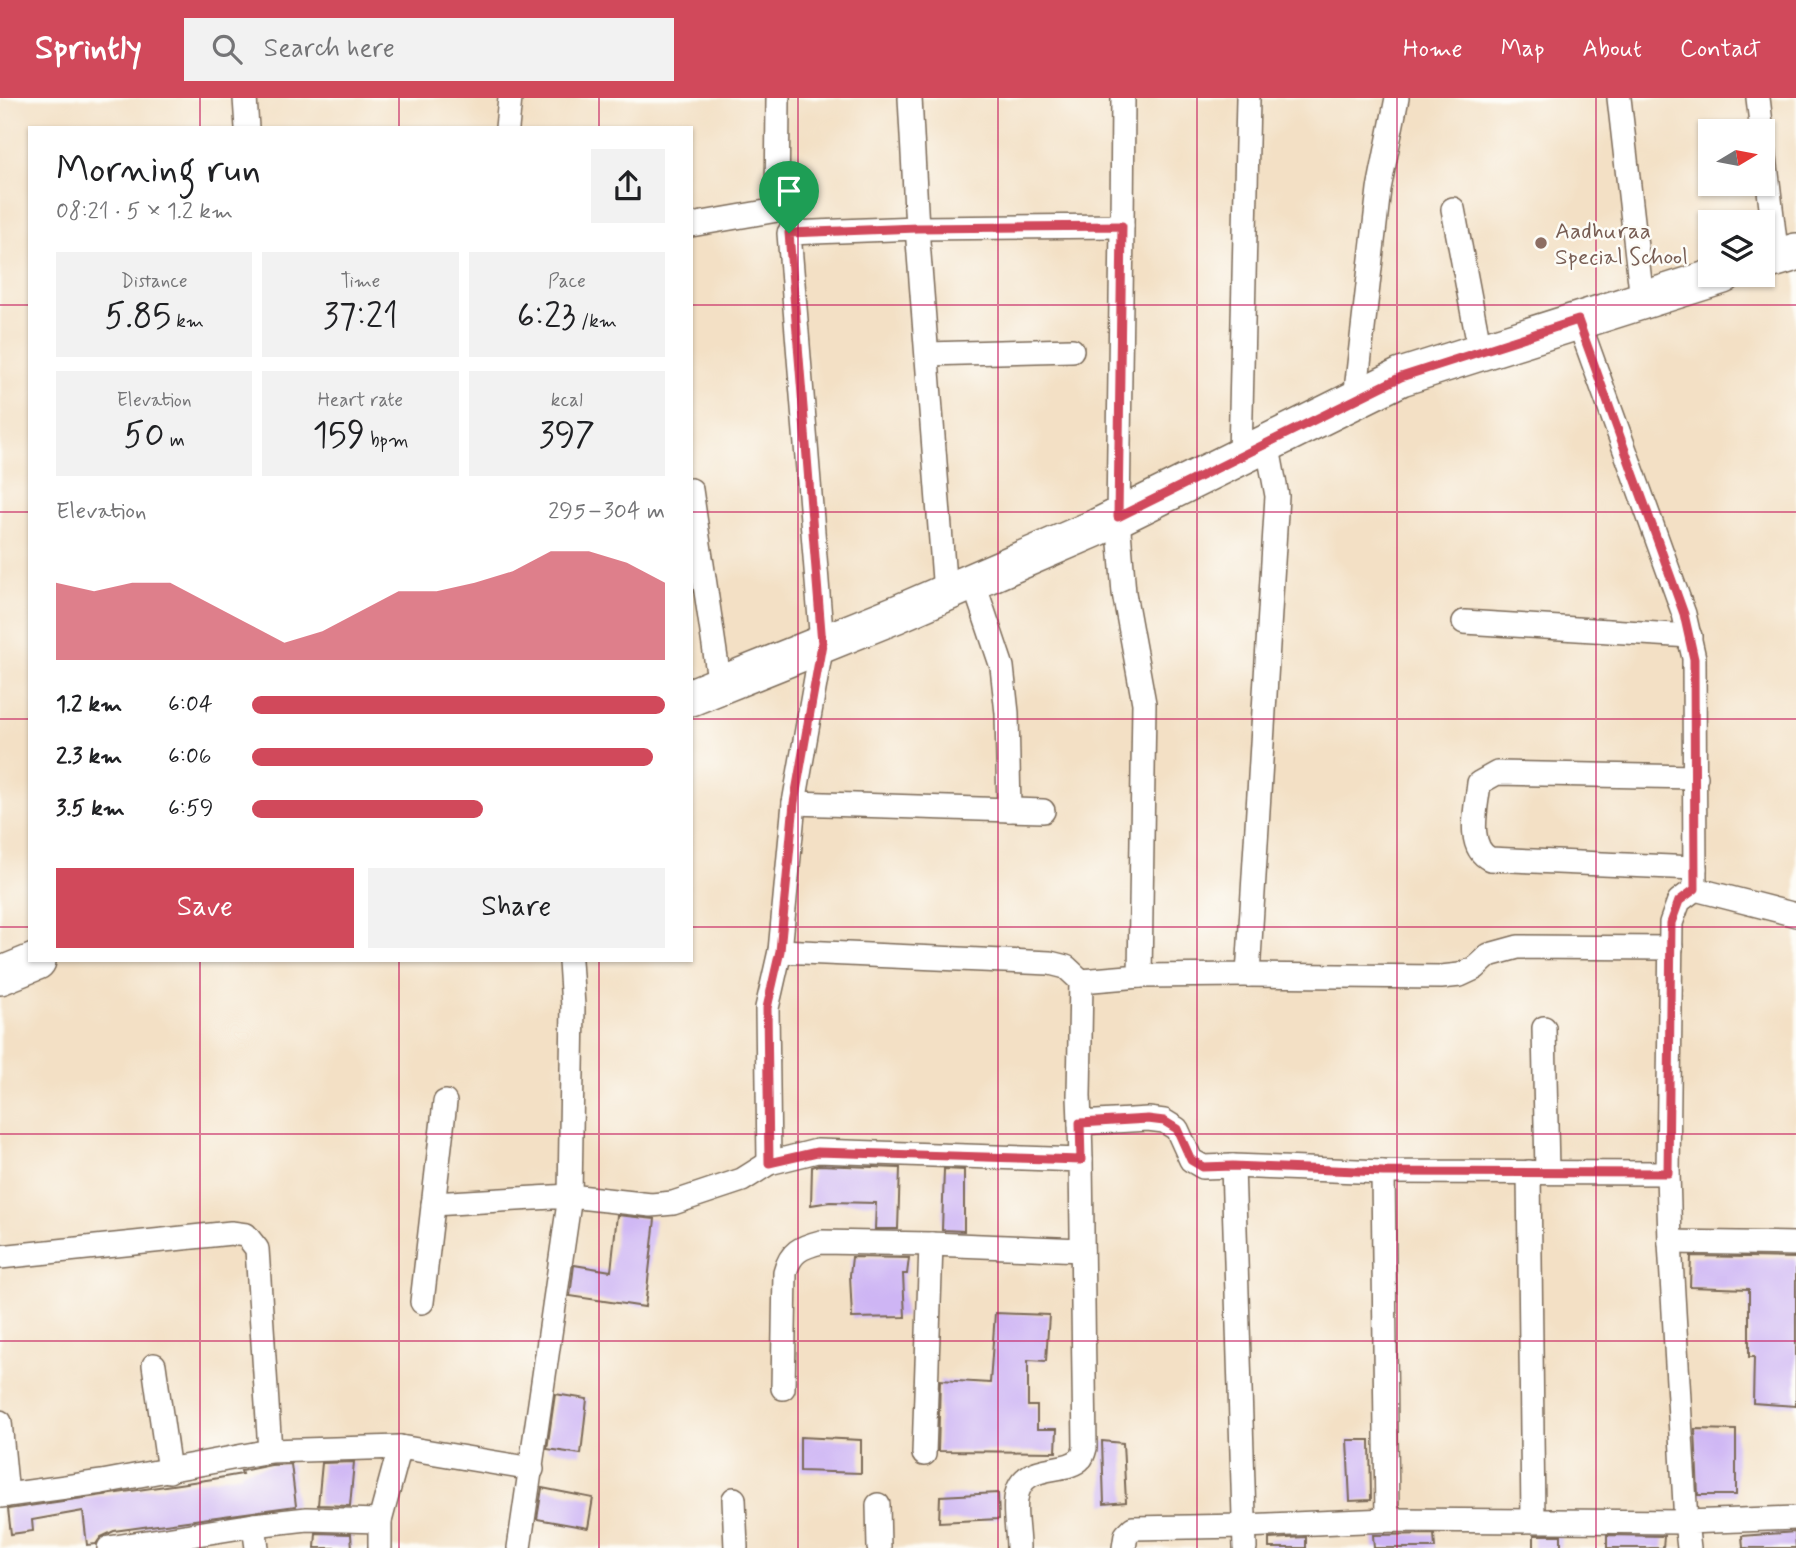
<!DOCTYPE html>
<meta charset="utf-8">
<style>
:root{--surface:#fff;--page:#f2f2f2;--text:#202124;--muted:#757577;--accent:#d1495b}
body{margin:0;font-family:Mynerve,sans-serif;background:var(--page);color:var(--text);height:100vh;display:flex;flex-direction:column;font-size:26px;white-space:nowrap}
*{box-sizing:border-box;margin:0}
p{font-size:23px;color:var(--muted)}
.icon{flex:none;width:38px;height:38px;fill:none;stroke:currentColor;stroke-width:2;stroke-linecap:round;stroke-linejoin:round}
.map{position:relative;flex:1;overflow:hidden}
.sheet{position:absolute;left:28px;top:28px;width:665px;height:836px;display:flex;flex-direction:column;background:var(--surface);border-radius:0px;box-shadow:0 2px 5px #0004}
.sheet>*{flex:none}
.needle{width:46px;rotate:80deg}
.controls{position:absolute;left:1698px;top:21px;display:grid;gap:14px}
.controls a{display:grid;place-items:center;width:77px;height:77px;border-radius:0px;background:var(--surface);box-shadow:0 2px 5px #0004;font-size:35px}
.pin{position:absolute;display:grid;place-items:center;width:60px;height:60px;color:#fff;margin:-72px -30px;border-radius:50% 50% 50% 0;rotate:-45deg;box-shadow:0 0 7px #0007}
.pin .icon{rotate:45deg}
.round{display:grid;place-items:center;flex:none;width:74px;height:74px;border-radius:0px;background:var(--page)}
.head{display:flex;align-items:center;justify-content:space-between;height:119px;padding:0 28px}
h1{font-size:38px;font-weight:600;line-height:52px}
.figures{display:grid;grid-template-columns:repeat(3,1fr);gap:10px;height:119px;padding:7px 28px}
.figures div{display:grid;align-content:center;border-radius:0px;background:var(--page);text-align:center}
.figures b{font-size:35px;font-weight:600}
.figures small{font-size:19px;font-weight:400}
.figures p{font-size:19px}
.chart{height:196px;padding:14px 28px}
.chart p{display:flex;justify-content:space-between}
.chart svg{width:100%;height:126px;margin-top:7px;fill:var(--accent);opacity:.7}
.button{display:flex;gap:14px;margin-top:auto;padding:14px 28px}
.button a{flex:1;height:80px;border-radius:0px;background:var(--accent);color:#fff;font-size:28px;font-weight:600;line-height:80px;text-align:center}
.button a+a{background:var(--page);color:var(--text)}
ul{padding:0 28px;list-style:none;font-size:23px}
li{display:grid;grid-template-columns:112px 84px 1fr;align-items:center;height:52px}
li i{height:18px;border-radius:9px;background:var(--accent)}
header{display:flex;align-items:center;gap:42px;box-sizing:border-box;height:98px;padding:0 35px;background:var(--accent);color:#fff}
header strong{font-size:33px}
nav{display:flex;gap:38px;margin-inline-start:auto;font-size:24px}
.search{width:490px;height:63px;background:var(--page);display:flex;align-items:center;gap:18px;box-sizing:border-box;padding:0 24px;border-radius:0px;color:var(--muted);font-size:26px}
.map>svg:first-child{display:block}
.building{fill:#ceb5f4}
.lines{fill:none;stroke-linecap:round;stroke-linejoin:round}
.minor-casing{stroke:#7b6a58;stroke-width:26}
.primary-casing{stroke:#7b6a58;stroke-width:40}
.minor{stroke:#fff;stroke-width:23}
.primary{stroke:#fff;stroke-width:37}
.route-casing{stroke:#fff;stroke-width:14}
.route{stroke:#d1495b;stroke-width:9}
.grid{fill:none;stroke:#c2185b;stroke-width:2;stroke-opacity:0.55}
.education-dot{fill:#8d6e63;stroke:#fdfcf7;stroke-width:2.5}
.labels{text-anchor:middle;stroke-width:5;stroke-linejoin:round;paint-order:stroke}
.education-label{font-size:23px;fill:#785e54;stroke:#fdfcf7;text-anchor:start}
</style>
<header>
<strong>Sprintly</strong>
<div class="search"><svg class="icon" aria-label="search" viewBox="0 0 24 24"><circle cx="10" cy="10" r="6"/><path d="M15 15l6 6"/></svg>Search here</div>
<nav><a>Home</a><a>Map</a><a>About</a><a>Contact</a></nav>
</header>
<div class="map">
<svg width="1796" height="1450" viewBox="0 0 1796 1450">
<rect width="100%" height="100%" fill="#fdfcf7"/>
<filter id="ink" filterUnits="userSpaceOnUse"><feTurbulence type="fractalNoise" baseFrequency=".0143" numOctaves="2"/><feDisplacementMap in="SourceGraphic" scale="14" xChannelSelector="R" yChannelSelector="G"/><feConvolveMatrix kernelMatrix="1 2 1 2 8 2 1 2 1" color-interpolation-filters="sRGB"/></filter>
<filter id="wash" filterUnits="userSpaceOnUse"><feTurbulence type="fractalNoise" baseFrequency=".00686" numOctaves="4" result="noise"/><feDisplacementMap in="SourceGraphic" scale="28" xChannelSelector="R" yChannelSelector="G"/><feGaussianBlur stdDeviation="1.57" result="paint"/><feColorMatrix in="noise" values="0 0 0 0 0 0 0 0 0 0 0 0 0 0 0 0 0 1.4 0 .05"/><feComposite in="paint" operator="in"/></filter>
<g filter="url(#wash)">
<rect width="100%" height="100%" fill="#f3e0c5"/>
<g id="blocks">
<!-- building -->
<g class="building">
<polygon points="818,1067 900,1070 898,1131 875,1131 876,1105 830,1104 811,1107 812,1069"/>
<polygon points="944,1071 964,1072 964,1133 942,1132"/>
<polygon points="617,1117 655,1121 645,1209 570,1198 574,1167 611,1173"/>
<polygon points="1691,1158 1796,1160 1796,1308 1753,1305 1754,1259 1749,1259 1749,1191 1690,1189"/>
<polygon points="852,1159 909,1160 907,1176 903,1176 905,1219 852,1220 850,1177"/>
<polygon points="995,1215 1049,1217 1046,1263 1028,1262 1028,1308 1037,1308 1037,1331 1057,1331 1056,1354 938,1353 940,1282 990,1285"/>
<polygon points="555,1296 587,1301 581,1356 547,1351"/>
<polygon points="1695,1331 1736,1332 1736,1397 1698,1397"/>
<polygon points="800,1339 861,1342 861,1375 800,1373"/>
<polygon points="1347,1342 1370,1342 1371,1402 1350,1403"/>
<polygon points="1102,1343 1123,1345 1126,1404 1104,1406"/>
<polygon points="354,1364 350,1408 318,1407 322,1365"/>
<polygon points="291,1366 296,1408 114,1433 101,1439 96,1446 87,1447 83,1413 32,1422 33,1433 11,1436 8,1411 213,1381 242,1376 241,1373 271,1367"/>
<polygon points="542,1390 593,1400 588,1430 537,1421"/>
<polygon points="998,1395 999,1421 939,1424 940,1398"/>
<polygon points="1795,1434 1796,1450 1743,1450 1742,1438"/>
<polygon points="316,1435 351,1436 352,1450 315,1450"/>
<polygon points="1434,1436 1435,1450 1374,1450 1373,1437"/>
<rect x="1534" y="1437" width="27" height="13"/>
<polygon points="1607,1437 1664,1438 1663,1450 1607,1450"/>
<polygon points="1306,1439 1306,1450 1269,1450 1269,1441"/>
</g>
</g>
</g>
<g filter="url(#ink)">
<use href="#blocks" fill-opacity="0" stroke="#7b6a58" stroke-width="2"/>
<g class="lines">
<!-- minor casing -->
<g class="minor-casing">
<g id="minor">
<polyline points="245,0 247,30"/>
<polyline points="910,0 917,130 945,495"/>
<polyline points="1619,0 1642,202"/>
<polyline points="1758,0 1777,160"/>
<polyline points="507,30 510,0"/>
<polyline points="1453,111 1480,253"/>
<polyline points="691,127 777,112 778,0"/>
<polyline points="1578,222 1684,516 1694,560 1695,791"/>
<polyline points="928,256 1072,252"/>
<polyline points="1355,301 1379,91 1397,0"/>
<polyline points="1240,359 1248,0"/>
<polyline points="691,392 720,588"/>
<polyline points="973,483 1002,569 1007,615 1009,712"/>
<polyline points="1464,524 1690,538"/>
<polyline points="794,705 1043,713"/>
<path d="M1695,770l-205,-9c-25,-12 -13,-54 -11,-76l18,-10 199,4"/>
<polyline points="780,853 1050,865 1066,869 1081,883 1079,998 1080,1025"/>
<path d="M570,863l3,45 -3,190 81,9 22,-2 69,-23 27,-17 48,-12 264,9 4,288c-1,4 -2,8 -4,10 -15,18 -60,1 -65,41 -2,15 2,33 2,49"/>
<polyline points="1248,877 1441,879 1460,877 1475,870 1489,857 1518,849 1671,850"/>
<polyline points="1140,878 1248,877 1277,398 1267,344"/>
<polyline points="1081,883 1140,878 1144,605 1124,495 1118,420 1122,128"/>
<polyline points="1544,930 1547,1074"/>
<polyline points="1081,1062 1080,1025 1148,1021 1164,1023 1177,1031 1191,1062 1203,1069 1233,1068 1383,1074 1668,1075"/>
<polyline points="769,1065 767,910 780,853 794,705 822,546 789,135 917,130 1122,128 1123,0"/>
<polyline points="1233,1068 1245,1450"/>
<polyline points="1383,1074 1387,1422"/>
<polyline points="1529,1074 1533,1422"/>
<polyline points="433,1106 570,1098 519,1450"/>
<polyline points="1670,1144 1796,1146"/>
<polyline points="0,1159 231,1135 246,1137 257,1151 270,1353"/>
<polyline points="422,1204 445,1004"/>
<polyline points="154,1267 169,1373"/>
<path d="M783,1290l2,-115c5,-21 16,-26 36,-31l110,2 151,6"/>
<polyline points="0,1324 7,1397"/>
<polyline points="400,1349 532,1371"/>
<polyline points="924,1356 931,1146"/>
<polyline points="0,1398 102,1384 270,1353 400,1349 380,1423 307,1421 254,1427 257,1450"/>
<polyline points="734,1401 736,1450"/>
<polyline points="878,1407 879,1450"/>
<polyline points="109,1450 254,1427"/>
<polyline points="380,1450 380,1423"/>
<polyline points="1124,1450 1126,1437 1133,1430 1244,1428 1387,1422 1686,1424 1670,1144 1668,1075 1671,825 1679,803 1695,791 1796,817"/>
<polyline points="1689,1450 1686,1424 1796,1420"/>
</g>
</g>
<!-- primary casing -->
<g class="primary-casing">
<g id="primary">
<polyline points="1762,164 1796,154"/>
<polyline points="691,599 897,516 1098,429 1401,279 1723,177"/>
<polyline points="0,878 37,863"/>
</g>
</g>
<!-- minor -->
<use href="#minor" class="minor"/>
<!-- primary -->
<use href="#primary" class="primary"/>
</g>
</g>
<g class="lines" filter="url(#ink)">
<!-- route casing -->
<g class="route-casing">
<polygon id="route" points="1122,128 1118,419 1401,279 1578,222 1684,516 1694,561 1695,791 1679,803 1671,825 1668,1075 1383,1074 1233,1068 1203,1069 1191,1062 1177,1031 1164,1023 1148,1021 1080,1025 1081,1062 817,1054 769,1065 767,910 780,853 794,705 822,546 789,135 917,130"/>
</g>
<!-- route -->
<use href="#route" class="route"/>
</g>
<!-- grid -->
<path class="grid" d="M200,0v30M399,0v30M599,0v30M798,0v1450M998,0v1450M1197,0v1450M1397,0v1450M1596,0v1450M0,207h30M691,207h1105M0,414h30M691,414h1105M0,621h30M691,621h1105M0,829h30M691,829h1105M200,863v587M399,863v587M599,863v587M0,1036h1796M0,1243h1796"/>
<!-- markers -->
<circle class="education-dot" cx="1541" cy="145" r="7"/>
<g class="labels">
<!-- education labels -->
<g class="education-label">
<text x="1555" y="140">Aadhuraa<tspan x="1555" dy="26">Special School</tspan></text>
</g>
</g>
</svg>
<div class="controls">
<a><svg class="needle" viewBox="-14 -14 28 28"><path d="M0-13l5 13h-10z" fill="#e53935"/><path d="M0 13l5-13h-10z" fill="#757577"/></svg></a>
<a><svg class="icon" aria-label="layers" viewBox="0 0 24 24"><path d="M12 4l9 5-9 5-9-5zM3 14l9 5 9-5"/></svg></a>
</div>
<div class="pin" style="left:789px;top:135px;background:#1e9e55"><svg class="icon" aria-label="arrive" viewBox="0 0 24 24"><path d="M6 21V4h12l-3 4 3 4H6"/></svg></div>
<section class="sheet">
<div class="head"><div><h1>Morning run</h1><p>08:21 · 5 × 1.2 km</p></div><a class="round"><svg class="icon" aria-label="share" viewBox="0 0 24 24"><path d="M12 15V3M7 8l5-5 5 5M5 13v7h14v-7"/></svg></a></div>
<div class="figures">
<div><p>Distance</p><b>5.85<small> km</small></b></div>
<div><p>Time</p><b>37:21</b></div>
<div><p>Pace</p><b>6:23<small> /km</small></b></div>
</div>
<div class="figures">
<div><p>Elevation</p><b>50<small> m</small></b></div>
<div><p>Heart rate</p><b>159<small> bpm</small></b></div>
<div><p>kcal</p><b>397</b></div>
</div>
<div class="chart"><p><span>Elevation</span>295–304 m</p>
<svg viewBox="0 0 160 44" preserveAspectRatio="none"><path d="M0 44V17L10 20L20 17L30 17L40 24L50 31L60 38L70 34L80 27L90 20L100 20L110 17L120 13L130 6L140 6L150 10L160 17V44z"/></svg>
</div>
<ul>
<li><b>1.2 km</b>6:04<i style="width:100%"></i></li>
<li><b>2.3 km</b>6:06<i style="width:97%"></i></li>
<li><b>3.5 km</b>6:59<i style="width:56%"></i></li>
</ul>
<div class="button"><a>Save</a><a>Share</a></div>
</section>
</div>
